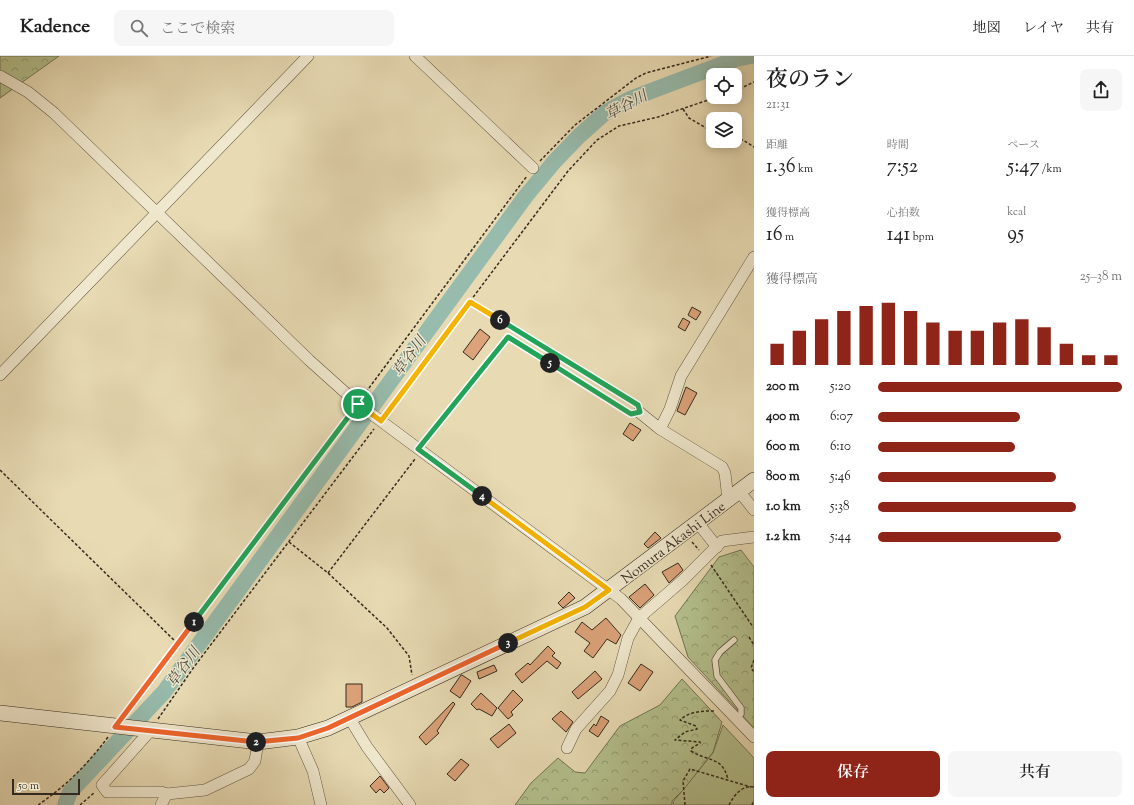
<!DOCTYPE html>
<html lang="ja">
<meta charset="utf-8">
<style>
:root{--surface:#fff;--page:#f6f6f6;--text:#222;--muted:#767676;--line:#e0e0e0;--accent:#8f2418}
body{margin:0;font-family:"Sorts Mill Goudy","Noto Serif JP",serif;background:var(--page);color:var(--text);height:100vh;display:flex;flex-direction:column;font-size:15px;white-space:nowrap}
*{box-sizing:border-box;margin:0}
p{font-size:13px;color:var(--muted)}
.icon{flex:none;width:22px;height:22px;fill:none;stroke:currentColor;stroke-width:2;stroke-linecap:round;stroke-linejoin:round}
.map{position:relative;flex:1;overflow:hidden}
.panel{display:flex;flex-direction:column;background:var(--surface);width:380px}
.panel>*{flex:none}
.tools{position:absolute;left:706px;top:12px;display:grid;gap:8px}
.tools a{display:grid;place-items:center;width:36px;height:36px;border-radius:8px;background:var(--surface);box-shadow:0 2px 10px #0003;font-size:20px}
.scale{position:absolute;left:12px;bottom:10px;width:68px;box-sizing:border-box;padding-left:4px;border:2px solid #342a1d;border-top:0;font-size:11px;line-height:14px;white-space:nowrap;color:#342a1d;-webkit-text-stroke:3px #f0e8ce;paint-order:stroke}
.pin{position:absolute;display:grid;place-items:center;width:34px;height:34px;color:#fff;margin:-17px;border:2px solid #fff;border-radius:50%;box-shadow:0 1px 4px #0007}
.km{position:absolute;width:20px;height:20px;margin:-10px;border-radius:50%;background:#222;color:#fff;font-size:11px;line-height:20px;text-align:center}
.round{display:grid;place-items:center;flex:none;width:42px;height:42px;border-radius:8px;background:var(--page)}
.overview{display:flex;align-items:center;justify-content:space-between;height:68px;padding:0 12px}
h1{font-size:22px;font-weight:600;line-height:30px}
.stats{display:grid;grid-template-columns:repeat(3,1fr);gap:6px;height:68px;padding:4px 12px}
.stats div{display:grid;align-content:center}
.stats b{font-size:20px;font-weight:600}
.stats small{font-size:11px;font-weight:400}
.stats p{font-size:11px}
.chart{height:112px;padding:8px 12px}
.chart p{display:flex;justify-content:space-between}
.chart svg{width:100%;height:72px;margin-top:4px;stroke:var(--accent);stroke-width:6}
.cta{display:flex;gap:8px;margin-top:auto;padding:8px 12px}
.cta a{flex:1;height:46px;border-radius:8px;background:var(--accent);color:#fff;font-size:16px;font-weight:600;line-height:46px;text-align:center}
.cta a+a{background:var(--page);color:var(--text)}
ul{padding:0 12px;list-style:none;font-size:13px}
li{display:grid;grid-template-columns:64px 48px 1fr;align-items:center;height:30px}
li i{height:10px;border-radius:5px;background:var(--accent)}
header{display:flex;align-items:center;gap:24px;box-sizing:border-box;height:56px;padding:0 20px;background:var(--surface);border-bottom:1px solid var(--line)}
header strong{font-size:19px}
nav{display:flex;gap:22px;margin-inline-start:auto;font-size:14px}
.search{width:280px;height:36px;background:var(--page);display:flex;align-items:center;gap:10px;box-sizing:border-box;padding:0 14px;border-radius:8px;color:var(--muted);font-size:15px}
main{display:flex;flex:1;min-height:0}
.map>svg:first-child{display:block}
.green{fill:#b4c18e;stroke:#747656}
.forest{fill:url(#forest-crowns);stroke:#747656}
.lines{fill:none;stroke-linecap:round;stroke-linejoin:round}
.river{stroke:#97bbac;stroke-width:16}
.building{fill:#dca279;stroke:#342a1d}
.service-casing{stroke:#615643;stroke-width:7}
.minor-casing{stroke:#615643;stroke-width:12}
.secondary-casing{stroke:#342a1d;stroke-width:16}
.path{stroke:#342a1d;stroke-width:1.5;stroke-dasharray:3 2;stroke-linecap:butt}
.service{stroke:#f0e8ce;stroke-width:5.5}
.minor{stroke:#f0e8ce;stroke-width:11}
.secondary{stroke:#f0e8ce;stroke-width:15}
.split-1-casing{stroke:#fff;stroke-width:8}
.split-2-casing{stroke:#fff;stroke-width:8}
.split-3-casing{stroke:#fff;stroke-width:8}
.split-4-casing{stroke:#fff;stroke-width:8}
.split-5-casing{stroke:#fff;stroke-width:8}
.split-6-casing{stroke:#fff;stroke-width:8}
.split-7-casing{stroke:#fff;stroke-width:8}
.split-1{stroke:#22a559;stroke-width:5}
.split-2{stroke:#f0652b;stroke-width:5}
.split-3{stroke:#f0652b;stroke-width:5}
.split-4{stroke:#f5b400;stroke-width:5}
.split-5{stroke:#22a559;stroke-width:5}
.split-6{stroke:#22a559;stroke-width:5}
.split-7{stroke:#f5b400;stroke-width:5}
.labels{text-anchor:middle;stroke-width:3;stroke-linejoin:round;paint-order:stroke}
.street-label{font-size:14px;fill:#342a1d;stroke:#f0e8ce}
.water-label{font-size:15px;font-style:italic;fill:#4d4e41;stroke:#f0e8ce}
</style>
<header>
<strong>Kadence</strong>
<div class="search"><svg class="icon" aria-label="search" viewBox="0 0 24 24"><circle cx="10" cy="10" r="6"/><path d="M15 15l6 6"/></svg>ここで検索</div>
<nav><a>地図</a><a>レイヤ</a><a>共有</a></nav>
</header>
<main>
<div class="map">
<svg width="754" height="749" viewBox="0 0 754 749">
<defs>
<pattern id="forest-crowns" width="20" height="18" patternUnits="userSpaceOnUse"><rect width="20" height="18" fill="#b4c18e"/><path d="M2 6a3 3 0 1 1 6 0M12 15a3 3 0 1 1 6 0" fill="none" stroke="#939d73"/></pattern>
</defs>
<rect width="100%" height="100%" fill="#e8dbb4"/>
<filter id="stains"><feTurbulence type="fractalNoise" baseFrequency=".005" numOctaves="4"/><feColorMatrix values="0 0 0 0 .2 0 0 0 0 .09 0 0 0 0 .02 0 0 0 .5 -.17"/></filter>
<radialGradient id="worn" r=".72"><stop offset=".6" stop-color="#630" stop-opacity="0"/><stop offset="1" stop-color="#630" stop-opacity=".3"/></radialGradient>
<!-- green -->
<polygon class="green" points="723,669 754,702 754,749 674,749 673,746 713,697"/>
<!-- forest -->
<g class="forest">
<polygon points="0,0 59,0 0,42"/>
<polygon points="741,494 754,511 754,672 688,601 675,560 719,501"/>
<polygon points="682,623 722,666 713,696 684,733 672,745 672,749 515,749 531,727 558,702 575,716 585,717 620,670 660,649"/>
</g>
<g class="lines">
<!-- river -->
<polyline class="river" points="65,749 70,736 164,636 525,141 554,106 579,80 606,56 630,43 736,3 751,0"/>
</g>
<!-- building -->
<g class="building">
<polygon points="692,251 701,256 696,264 688,259"/>
<polygon points="683,262 690,266 685,275 678,271"/>
<polygon points="480,273 490,281 473,304 463,296"/>
<polygon points="686,331 697,337 685,359 677,355"/>
<polygon points="630,367 641,374 633,385 623,378"/>
<polygon points="655,476 661,482 648,492 644,488"/>
<polygon points="678,507 683,514 669,527 662,516"/>
<polygon points="645,528 654,539 640,552 629,541"/>
<polygon points="569,536 575,542 563,552 558,547"/>
<polygon points="606,562 621,579 616,588 607,583 593,602 584,595 590,587 575,576 582,566 592,574"/>
<polygon points="548,590 555,597 552,600 561,607 557,613 547,605 522,627 515,618 528,607 530,609"/>
<polygon points="641,608 653,616 640,635 628,627"/>
<polygon points="494,609 497,615 479,623 477,616"/>
<polygon points="595,615 602,623 578,643 572,636"/>
<polygon points="461,619 462,619 471,625 460,642 450,635"/>
<polygon points="346,628 362,628 362,646 352,651 346,651"/>
<polygon points="513,634 523,644 511,656 513,659 508,663 498,652"/>
<polygon points="481,637 497,652 492,660 479,653 477,654 471,648"/>
<polygon points="453,646 455,648 437,675 439,677 426,689 419,681"/>
<polygon points="561,655 573,666 566,676 552,663"/>
<polygon points="601,660 609,665 598,681 589,675 594,668 596,670"/>
<polygon points="509,668 516,677 498,692 490,683"/>
<polygon points="461,703 469,709 455,725 447,718"/>
<polygon points="380,720 389,732 384,737 380,733 376,737 370,730"/>
</g>
<g class="lines">
<!-- service casing -->
<g class="service-casing">
<polyline id="service" points="734,584 720,596 715,604 717,620 741,652 741,658 737,663"/>
</g>
<!-- minor casing -->
<g class="minor-casing">
<g id="minor">
<polyline points="415,0 533,112"/>
<polyline points="0,20 28,36 54,57 309,304 358,348 621,543 754,681"/>
<polyline points="0,319 308,0"/>
<polyline points="639,356 660,373"/>
<polyline points="739,435 754,454"/>
<polyline points="728,444 725,417 722,411 660,373 670,353 681,320 754,201"/>
<polyline points="698,467 717,491"/>
<polyline points="350,663 367,691 410,749"/>
<polyline points="150,675 102,729 107,736 161,736 167,738"/>
<polyline points="298,681 313,715 321,749"/>
<polyline points="567,692 576,673 610,635 618,619 628,582 639,562 683,524 722,485 754,481"/>
<polyline points="161,749 167,738 205,734 249,713 255,705 258,686"/>
</g>
</g>
<!-- secondary casing -->
<g class="secondary-casing">
<polyline id="secondary" points="0,657 258,686 298,681 328,672 585,551 754,424"/>
</g>
<!-- path -->
<g class="path">
<polyline points="735,35 754,26"/>
<polyline points="683,53 689,62 713,76"/>
<polyline points="735,83 743,84 754,91"/>
<polyline points="540,105 575,69 636,22 646,17 711,0"/>
<polyline points="470,246 635,347"/>
<polyline points="363,340 527,120"/>
<polyline points="386,357 568,115 597,84 619,70 658,61 717,41"/>
<polyline points="424,385 508,281 629,356"/>
<polyline points="0,414 178,588"/>
<polyline points="289,486 328,517 387,572 409,600 412,619"/>
<polyline points="692,486 699,494"/>
<polyline points="711,509 753,571"/>
<polyline points="328,517 415,403"/>
<polyline points="749,581 754,589"/>
<polyline points="754,604 751,612 754,616"/>
<path d="M714,655c-12,0 -24,0 -34,9l16,6 1,3 -12,3 -10,8 25,2v1l-8,5 -1,3c17,11 32,5 37,29"/>
<polyline points="125,659 351,356"/>
<polyline points="158,663 194,611 374,373"/>
<path d="M38,749c28,-19 50,-41 70,-68"/>
<polyline points="80,749 95,736"/>
<polyline points="685,749 683,725 690,713 751,731"/>
<path d="M729,749c5,-10 13,-20 25,-18"/>
<polyline points="752,749 754,744"/>
</g>
<!-- service -->
<use href="#service" class="service"/>
<!-- minor -->
<use href="#minor" class="minor"/>
<!-- secondary -->
<use href="#secondary" class="secondary"/>
</g>
<g class="lines">
<!-- split-1 casing -->
<g class="split-1-casing">
<polyline id="split-1" points="194,566 358,348"/>
</g>
<!-- split-2 casing -->
<g class="split-2-casing">
<polyline id="split-2" points="194,566 115,671 256,686"/>
</g>
<!-- split-3 casing -->
<g class="split-3-casing">
<polyline id="split-3" points="256,686 298,682 328,672 508,587"/>
</g>
<!-- split-4 casing -->
<g class="split-4-casing">
<polyline id="split-4" points="482,440 609,534 585,551 508,587"/>
</g>
<!-- split-5 casing -->
<g class="split-5-casing">
<polyline id="split-5" points="482,440 418,393 508,281 550,307"/>
</g>
<!-- split-6 casing -->
<g class="split-6-casing">
<polyline id="split-6" points="500,264 638,349 640,356 631,358 550,307"/>
</g>
<!-- split-7 casing -->
<g class="split-7-casing">
<polyline id="split-7" points="358,348 381,365 470,246 500,264"/>
</g>
<!-- split-1 -->
<use href="#split-1" class="split-1"/>
<!-- split-2 -->
<use href="#split-2" class="split-2"/>
<!-- split-3 -->
<use href="#split-3" class="split-3"/>
<!-- split-4 -->
<use href="#split-4" class="split-4"/>
<!-- split-5 -->
<use href="#split-5" class="split-5"/>
<!-- split-6 -->
<use href="#split-6" class="split-6"/>
<!-- split-7 -->
<use href="#split-7" class="split-7"/>
</g>
<g class="labels">
<!-- street labels -->
<g class="street-label">
<text transform="translate(673 486) rotate(-37)" y="5">Nomura Akashi Line</text>
</g>
<!-- water labels -->
<g class="water-label">
<text transform="translate(626 49) rotate(-28)" y="5">草谷川</text>
<text transform="translate(409 300) rotate(-54)" y="5">草谷川</text>
<text transform="translate(183 611) rotate(-54)" y="5">草谷川</text>
</g>
</g>
<rect width="100%" height="100%" filter="url(#stains)"/>
<rect width="100%" height="100%" fill="url(#worn)"/>
</svg>
<div class="tools">
<a><svg class="icon" aria-label="locate" viewBox="0 0 24 24"><circle cx="12" cy="12" r="6"/><path d="M12 2v4M12 18v4M2 12h4M18 12h4"/></svg></a>
<a><svg class="icon" aria-label="layers" viewBox="0 0 24 24"><path d="M12 4l9 5-9 5-9-5zM3 14l9 5 9-5"/></svg></a>
</div>
<div class="scale">50 m</div>
<div class="pin" style="left:358px;top:348px;background:#1e9e55"><svg class="icon" aria-label="arrive" viewBox="0 0 24 24"><path d="M6 21V4h12l-3 4 3 4H6"/></svg></div>
<b class="km" style="left:194px;top:566px">1</b>
<b class="km" style="left:256px;top:686px">2</b>
<b class="km" style="left:508px;top:587px">3</b>
<b class="km" style="left:482px;top:440px">4</b>
<b class="km" style="left:550px;top:307px">5</b>
<b class="km" style="left:500px;top:264px">6</b>
</div>
<section class="panel">
<div class="overview"><div><h1>夜のラン</h1><p>21:31</p></div><a class="round"><svg class="icon" aria-label="share" viewBox="0 0 24 24"><path d="M12 15V3M7 8l5-5 5 5M5 13v7h14v-7"/></svg></a></div>
<div class="stats">
<div><p>距離</p><b>1.36<small> km</small></b></div>
<div><p>時間</p><b>7:52</b></div>
<div><p>ペース</p><b>5:47<small> /km</small></b></div>
</div>
<div class="stats">
<div><p>獲得標高</p><b>16<small> m</small></b></div>
<div><p>心拍数</p><b>141<small> bpm</small></b></div>
<div><p>kcal</p><b>95</b></div>
</div>
<div class="chart"><p><span>獲得標高</span>25–38 m</p>
<svg viewBox="0 0 160 44" preserveAspectRatio="none"><path d="M5 44V31M15 44V23M25 44V16M35 44V11M45 44V8M55 44V6M65 44V11M75 44V18M85 44V23M95 44V23M105 44V18M115 44V16M125 44V21M135 44V31M145 44V38M155 44V38"/></svg>
</div>
<ul>
<li><b>200 m</b>5:20<i style="width:100%"></i></li>
<li><b>400 m</b>6:07<i style="width:58%"></i></li>
<li><b>600 m</b>6:10<i style="width:56%"></i></li>
<li><b>800 m</b>5:46<i style="width:73%"></i></li>
<li><b>1.0 km</b>5:38<i style="width:81%"></i></li>
<li><b>1.2 km</b>5:44<i style="width:75%"></i></li>
</ul>
<div class="cta"><a>保存</a><a>共有</a></div>
</section>
</main>
